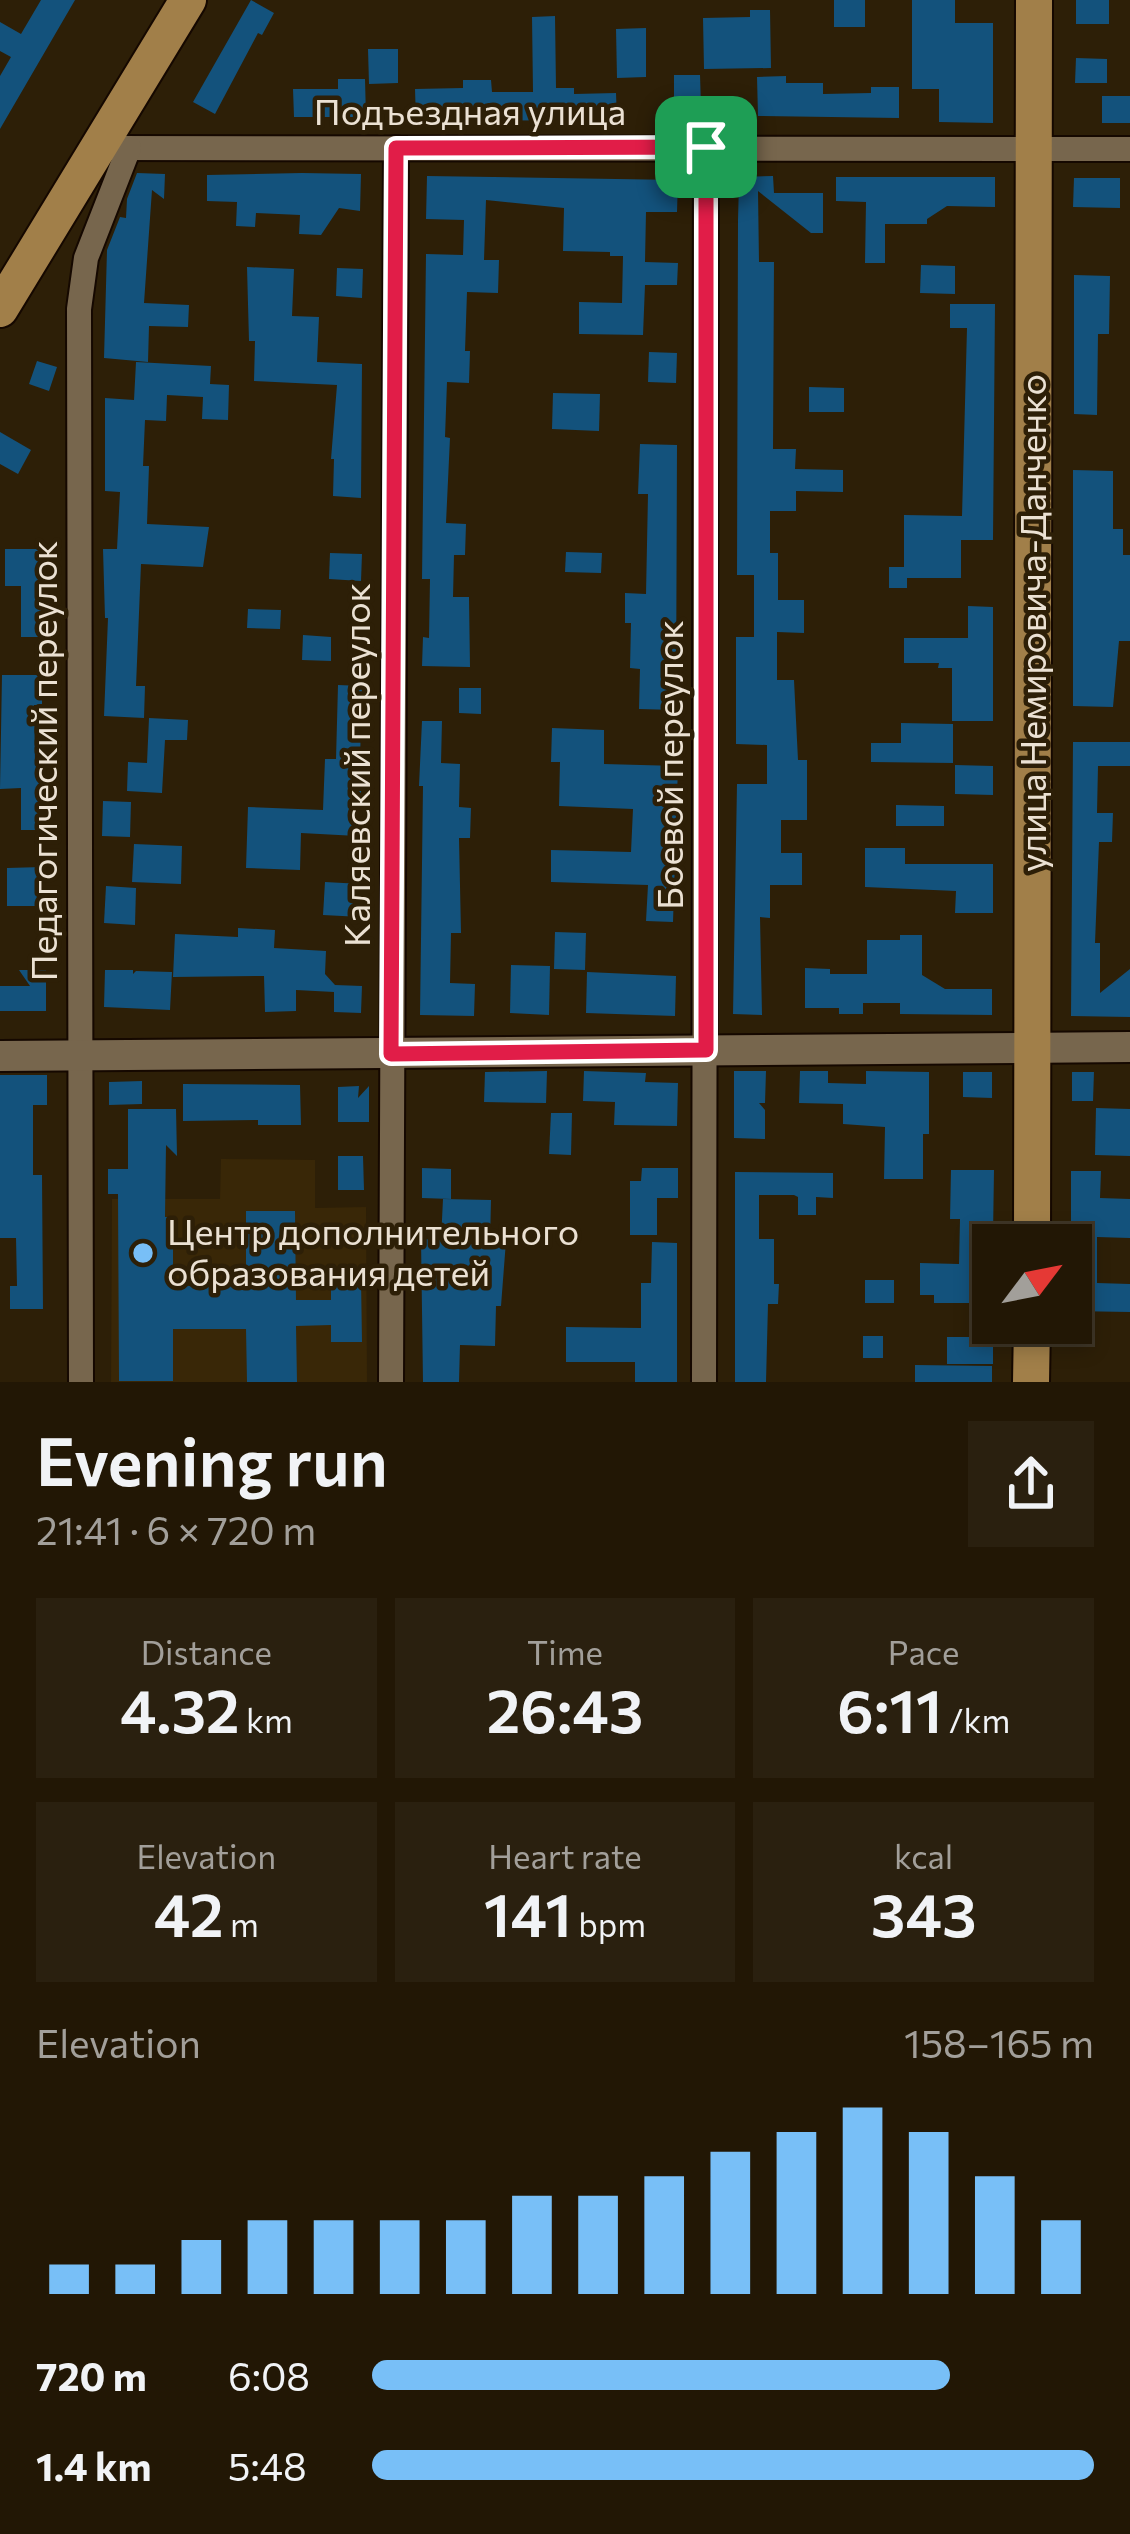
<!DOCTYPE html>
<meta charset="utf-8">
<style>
:root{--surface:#221705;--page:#2a200f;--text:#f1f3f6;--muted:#a29f9a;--line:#3f3627;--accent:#78bff7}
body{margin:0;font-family:Commissioner,sans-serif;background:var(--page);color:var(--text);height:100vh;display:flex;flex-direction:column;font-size:45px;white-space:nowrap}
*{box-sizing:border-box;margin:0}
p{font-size:39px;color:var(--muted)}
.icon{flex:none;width:66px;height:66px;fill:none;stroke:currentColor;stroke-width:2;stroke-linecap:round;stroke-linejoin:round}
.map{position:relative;height:1382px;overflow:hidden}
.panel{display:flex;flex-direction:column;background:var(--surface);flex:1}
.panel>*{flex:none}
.needle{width:78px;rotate:58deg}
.fabs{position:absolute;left:972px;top:1224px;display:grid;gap:24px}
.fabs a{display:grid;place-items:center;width:120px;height:120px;border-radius:0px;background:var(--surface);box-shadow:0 6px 18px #0003,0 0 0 3px var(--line);font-size:60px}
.pin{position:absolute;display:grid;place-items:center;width:102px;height:102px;color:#fff;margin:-51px;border-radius:24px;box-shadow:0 6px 18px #0006}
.round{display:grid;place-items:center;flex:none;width:126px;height:126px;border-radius:0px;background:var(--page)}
.headline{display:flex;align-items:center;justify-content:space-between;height:204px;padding:0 36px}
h1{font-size:66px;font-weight:600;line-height:90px}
.metrics{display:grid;grid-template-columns:repeat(3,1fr);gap:18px;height:204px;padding:12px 36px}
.metrics div{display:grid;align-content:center;border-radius:0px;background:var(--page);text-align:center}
.metrics b{font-size:60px;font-weight:600}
.metrics small{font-size:33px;font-weight:400}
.metrics p{font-size:33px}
.chart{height:336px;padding:24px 36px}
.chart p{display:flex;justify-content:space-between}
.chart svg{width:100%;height:216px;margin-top:12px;stroke:var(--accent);stroke-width:6}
ul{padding:0 36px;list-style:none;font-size:39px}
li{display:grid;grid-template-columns:192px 144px 1fr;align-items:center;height:90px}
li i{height:30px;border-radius:15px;background:var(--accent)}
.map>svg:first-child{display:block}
.built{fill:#392707}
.building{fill:#13527c}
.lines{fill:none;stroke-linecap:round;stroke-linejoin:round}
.minor-casing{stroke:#150800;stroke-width:28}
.tertiary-casing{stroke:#150800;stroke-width:34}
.primary-casing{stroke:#150800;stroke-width:40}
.minor{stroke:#77664d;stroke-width:24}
.tertiary{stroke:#77664d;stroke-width:30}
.primary{stroke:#a17f49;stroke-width:36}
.route-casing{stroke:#fff;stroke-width:24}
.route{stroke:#e11d48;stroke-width:15}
.poi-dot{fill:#78bff7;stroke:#2d1f07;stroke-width:4.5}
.labels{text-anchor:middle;stroke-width:9;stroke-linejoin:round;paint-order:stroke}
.street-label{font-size:36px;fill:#ebe1d3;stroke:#2d1f07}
.poi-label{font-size:36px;fill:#ebe1d3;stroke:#2d1f07;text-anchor:start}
</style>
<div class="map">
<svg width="1130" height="1382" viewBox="0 0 1130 1382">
<rect width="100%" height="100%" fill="#2d1f07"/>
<!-- built -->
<polygon class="built" points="221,1159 315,1160 315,1208 366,1207 367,1382 111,1382 112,1199 220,1199"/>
<!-- building -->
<g class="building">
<polygon points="41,0 75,0 0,129 0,76 11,57 0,51 0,22 21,34"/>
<polygon points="251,0 274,13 262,35 258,33 215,114 193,102"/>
<rect x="834" y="0" width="31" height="27"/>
<polygon points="912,0 955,0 955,23 993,23 993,123 939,122 939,89 912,89"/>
<rect x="1076" y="0" width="33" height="24"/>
<polygon points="750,10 770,10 771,68 704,69 703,18 750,17"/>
<polygon points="555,16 556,88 574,88 574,94 616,93 617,120 416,121 415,89 463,88 463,80 491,80 492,92 533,92 532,17"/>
<polygon points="646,28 646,77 617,78 616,29"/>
<polygon points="368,49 398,49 398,83 369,84"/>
<polygon points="1076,58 1107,59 1107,83 1075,83"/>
<polygon points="674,75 700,75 701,107 674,107"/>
<polygon points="786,76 786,83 823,83 823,94 871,93 871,87 899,87 899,118 758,116 757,77"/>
<polygon points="338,79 365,79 366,117 294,117 293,89 338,89"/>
<rect x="1102" y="96" width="28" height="27"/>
<polygon points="137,173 165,174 164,199 152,190 144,303 189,305 188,327 149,326 148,362 104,358 107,250 120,217 126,218 127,199"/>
<polygon points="302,173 361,174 360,211 339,208 321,235 299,234 300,215 256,213 255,227 236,226 237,202 207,201 207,175"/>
<polygon points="427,176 678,180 677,212 646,212 645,262 678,263 677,285 645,285 643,335 579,334 579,302 622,303 623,256 610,256 610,252 563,251 564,208 486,200 484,260 499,260 498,293 467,292 465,351 470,351 469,383 447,382 445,437 450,438 446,523 466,524 465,555 454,555 453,597 469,597 470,667 422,666 423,637 429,638 430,579 422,579 426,254 463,255 464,220 426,219"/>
<polygon points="773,176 774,193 823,193 823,233 811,233 758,191 759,262 774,262 773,449 796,449 795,469 843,470 843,492 796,491 796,511 770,511 770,553 778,553 778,600 804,600 804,633 777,632 777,680 794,680 798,760 807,760 807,820 781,820 781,853 802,853 802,885 770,885 770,918 760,917 762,1015 733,1014 737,784 767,784 767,745 736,744 736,637 754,637 754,575 737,575 738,220 739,182 746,182 739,177"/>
<polygon points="836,177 995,177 995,207 947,206 927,219 927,224 885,224 885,263 865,263 866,202 836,201"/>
<polygon points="1074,178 1120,178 1120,208 1073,207"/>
<polygon points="921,265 955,266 955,294 920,293"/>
<polygon points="247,267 294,269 292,316 319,317 317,362 362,364 361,498 333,496 334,459 331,459 337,385 254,381 255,341 249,341"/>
<polygon points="337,268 363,269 362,298 336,296"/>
<polygon points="1074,275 1110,276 1109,334 1098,334 1097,415 1074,414"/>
<polygon points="950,304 995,304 993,540 961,540 961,578 907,578 907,588 889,588 889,567 904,567 904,515 962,516 967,328 950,328"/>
<polygon points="649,352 677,353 676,383 648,382"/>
<polygon points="37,361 57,367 49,391 29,384"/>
<polygon points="136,362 211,366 210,384 229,385 228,420 202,419 203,397 167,395 166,421 145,420 143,466 149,466 147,524 209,527 203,567 141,564 136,686 145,686 144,718 104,716 108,618 105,618 103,549 117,549 120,492 105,491 105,398 134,400"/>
<polygon points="809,387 844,388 844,412 809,412"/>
<polygon points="553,393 600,394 599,431 552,429"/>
<polygon points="0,432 31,450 18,474 0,464"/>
<polygon points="640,444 677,445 676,710 639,709 640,669 630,668 631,623 625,623 625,593 646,594 648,494 638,494"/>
<polygon points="1073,470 1113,471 1113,529 1123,529 1123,555 1130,555 1130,641 1119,641 1113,707 1073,706"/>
<polygon points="5,549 45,549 45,637 21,637 21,586 5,586"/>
<polygon points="566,552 602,553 601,573 565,572"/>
<polygon points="330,553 362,554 361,581 329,579"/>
<polygon points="968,606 993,607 993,721 952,721 952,668 938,668 939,663 904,663 904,638 968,638"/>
<polygon points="248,609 281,610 280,629 247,628"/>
<polygon points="303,635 331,637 331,661 302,660"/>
<polygon points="2,675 42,675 42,705 34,705 35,762 45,762 43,830 21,830 21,788 0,789"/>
<polygon points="338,685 362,686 360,760 364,760 357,836 301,833 300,870 246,868 248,807 323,810 325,759 336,759"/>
<polygon points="459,688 481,688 481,714 459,713"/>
<polygon points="149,718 188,720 187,740 165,740 162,793 127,791 128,762 147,763"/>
<polygon points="422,721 442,721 441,763 460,764 459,807 471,808 470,838 459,838 461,933 451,933 450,983 475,984 474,1016 420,1015 423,786 419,786"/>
<polygon points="901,723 953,724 953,763 871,762 871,743 901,743"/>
<polygon points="552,728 604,730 604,764 678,766 673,922 646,921 648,885 551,882 551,850 631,852 633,809 559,806 560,762 551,762"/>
<polygon points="1073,742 1130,742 1130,766 1098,766 1097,813 1113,813 1112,842 1099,842 1095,943 1100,943 1100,993 1130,969 1130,1017 1071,1016"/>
<polygon points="955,765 993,766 993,795 955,794"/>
<polygon points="103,801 131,802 130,837 102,836"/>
<polygon points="896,805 944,806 944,826 896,826"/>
<polygon points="134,844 182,846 181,884 132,882"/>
<polygon points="865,848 905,848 905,864 993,864 993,913 955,913 956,891 865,887"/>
<polygon points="42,867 42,906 7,906 7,868"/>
<polygon points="325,882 362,884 361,917 323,915"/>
<polygon points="106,886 136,888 135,925 104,923"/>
<polygon points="238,928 275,930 274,948 326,951 325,974 335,985 362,986 361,1013 334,1012 334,992 296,990 296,1011 265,1012 264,976 173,977 175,934 238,937"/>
<polygon points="555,932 586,933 585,970 554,969"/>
<polygon points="900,935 922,935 922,975 945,989 992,989 992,1015 900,1014 900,1003 863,1003 863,1014 839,1014 839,1008 805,1008 805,968 830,969 830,974 867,974 867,940 900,940"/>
<polygon points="511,965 550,966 549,1015 510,1013"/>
<polygon points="19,970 46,970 46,1011 0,1011 0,986 30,986"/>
<polygon points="105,970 133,970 133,974 136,971 172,972 170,1010 104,1007"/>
<polygon points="587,972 676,976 675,1016 586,1013"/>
<polygon points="547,1071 546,1103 484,1102 485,1072"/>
<polygon points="584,1071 646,1073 645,1082 678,1083 677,1126 614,1125 615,1102 583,1101"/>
<polygon points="734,1071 766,1071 765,1103 759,1103 765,1110 765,1139 734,1138"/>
<polygon points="800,1071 828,1071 828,1083 866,1084 866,1071 929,1072 929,1134 923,1134 923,1179 884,1179 885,1127 843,1124 843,1104 799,1103"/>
<polygon points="963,1072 992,1072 992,1098 963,1097"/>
<polygon points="1072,1072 1094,1072 1093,1101 1072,1101"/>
<polygon points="0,1075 47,1075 47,1105 33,1105 33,1175 42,1175 43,1309 10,1309 10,1286 17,1286 16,1238 0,1238"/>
<polygon points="142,1081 142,1104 109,1105 109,1082"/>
<polygon points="183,1084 300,1085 301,1125 258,1125 258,1120 183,1121"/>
<polygon points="359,1086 358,1098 369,1086 369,1122 338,1122 338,1087"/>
<polygon points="1096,1108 1130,1109 1130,1156 1095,1155"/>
<polygon points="128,1109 176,1109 177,1156 166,1145 165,1217 173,1217 173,1286 246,1286 246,1211 295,1211 296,1300 331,1300 331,1279 361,1279 362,1342 331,1342 331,1325 296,1326 297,1382 247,1382 246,1329 173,1329 173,1381 119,1381 118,1194 108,1194 108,1169 128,1169"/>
<polygon points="551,1113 572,1113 571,1155 549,1154"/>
<polygon points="338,1156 363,1156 364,1190 338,1190"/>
<polygon points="422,1168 451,1169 451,1199 422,1198"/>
<polygon points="642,1168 678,1168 678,1198 657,1198 657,1235 630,1235 630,1181 641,1181"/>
<polygon points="951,1170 994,1170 992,1303 934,1303 934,1295 920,1295 920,1263 959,1264 960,1219 950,1219"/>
<polygon points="1071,1171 1101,1171 1100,1198 1130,1199 1130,1238 1097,1237 1097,1283 1130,1284 1130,1312 1071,1311"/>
<polygon points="735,1172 833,1173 833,1198 816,1197 816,1215 798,1215 798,1197 794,1195 759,1195 759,1239 774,1239 774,1284 779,1284 778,1304 768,1304 766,1382 735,1382"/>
<polygon points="443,1199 491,1200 490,1241 506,1241 501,1306 496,1306 495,1346 460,1345 459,1382 423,1382 421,1239 441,1240"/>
<polygon points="652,1242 677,1243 677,1382 635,1382 635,1362 566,1362 566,1327 641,1328 641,1283 651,1283"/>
<rect x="865" y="1280" width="29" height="23"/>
<rect x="863" y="1336" width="20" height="22"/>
<rect x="947" y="1337" width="46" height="27"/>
<polygon points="915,1365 992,1366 992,1382 915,1382"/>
</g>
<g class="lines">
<!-- minor casing -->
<g class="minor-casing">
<g id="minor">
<polyline points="112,148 1130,149"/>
<polyline points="81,1382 79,309 86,258 129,148"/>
<polyline points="391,1382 396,148"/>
<polyline points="704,1382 706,147"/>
</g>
</g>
<!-- tertiary casing -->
<g class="tertiary-casing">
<polyline id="tertiary" points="0,1056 1130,1047"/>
</g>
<!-- primary casing -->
<g class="primary-casing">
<g id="primary">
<polyline points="0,309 188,0"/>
<polyline points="1032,1245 1034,0"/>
<polyline points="1031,1382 1032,1323"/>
</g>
</g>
<!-- minor -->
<use href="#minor" class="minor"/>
<!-- tertiary -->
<use href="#tertiary" class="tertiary"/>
<!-- primary -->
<use href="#primary" class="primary"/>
</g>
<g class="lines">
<!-- route casing -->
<g class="route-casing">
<polygon id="route" points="706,147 706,1050 391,1054 396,148"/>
</g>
<!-- route -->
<use href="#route" class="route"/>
</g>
<!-- markers -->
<circle class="poi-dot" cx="143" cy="1253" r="12"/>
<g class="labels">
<!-- street labels -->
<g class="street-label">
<text x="470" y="125">Подъездная улица</text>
<text transform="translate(1033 623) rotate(-90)" y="13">улица Немировича-Данченко</text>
<text transform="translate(44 761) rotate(-90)" y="13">Педагогический переулок</text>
<text transform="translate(357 765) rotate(-90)" y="13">Каляевский переулок</text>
<text transform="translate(670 765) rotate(-90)" y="13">Боевой переулок</text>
</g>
<!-- poi labels -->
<g class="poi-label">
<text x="167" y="1245">Центр дополнительного<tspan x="167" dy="41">образования детей</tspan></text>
</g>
</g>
</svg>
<div class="fabs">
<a><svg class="needle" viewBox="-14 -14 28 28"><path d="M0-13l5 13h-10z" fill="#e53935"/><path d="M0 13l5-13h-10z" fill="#a29f9a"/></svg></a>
</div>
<div class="pin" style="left:706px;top:147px;background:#1e9e55"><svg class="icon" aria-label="arrive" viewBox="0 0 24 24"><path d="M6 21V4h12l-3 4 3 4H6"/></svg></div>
</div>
<section class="panel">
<div class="headline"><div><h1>Evening run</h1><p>21:41 · 6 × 720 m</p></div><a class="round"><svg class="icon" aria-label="share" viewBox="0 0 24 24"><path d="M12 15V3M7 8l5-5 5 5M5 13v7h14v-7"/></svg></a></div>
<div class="metrics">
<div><p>Distance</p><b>4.32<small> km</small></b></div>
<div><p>Time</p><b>26:43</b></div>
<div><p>Pace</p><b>6:11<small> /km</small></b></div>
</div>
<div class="metrics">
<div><p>Elevation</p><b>42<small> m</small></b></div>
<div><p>Heart rate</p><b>141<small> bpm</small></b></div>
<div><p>kcal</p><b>343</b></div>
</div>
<div class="chart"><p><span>Elevation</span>158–165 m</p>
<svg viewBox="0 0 160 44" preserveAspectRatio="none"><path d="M5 44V38M15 44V38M25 44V33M35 44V29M45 44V29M55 44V29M65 44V29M75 44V24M85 44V24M95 44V20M105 44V15M115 44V11M125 44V6M135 44V11M145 44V20M155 44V29"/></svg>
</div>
<ul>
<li><b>720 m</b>6:08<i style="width:80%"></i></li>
<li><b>1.4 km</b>5:48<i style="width:100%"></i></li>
</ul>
</section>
